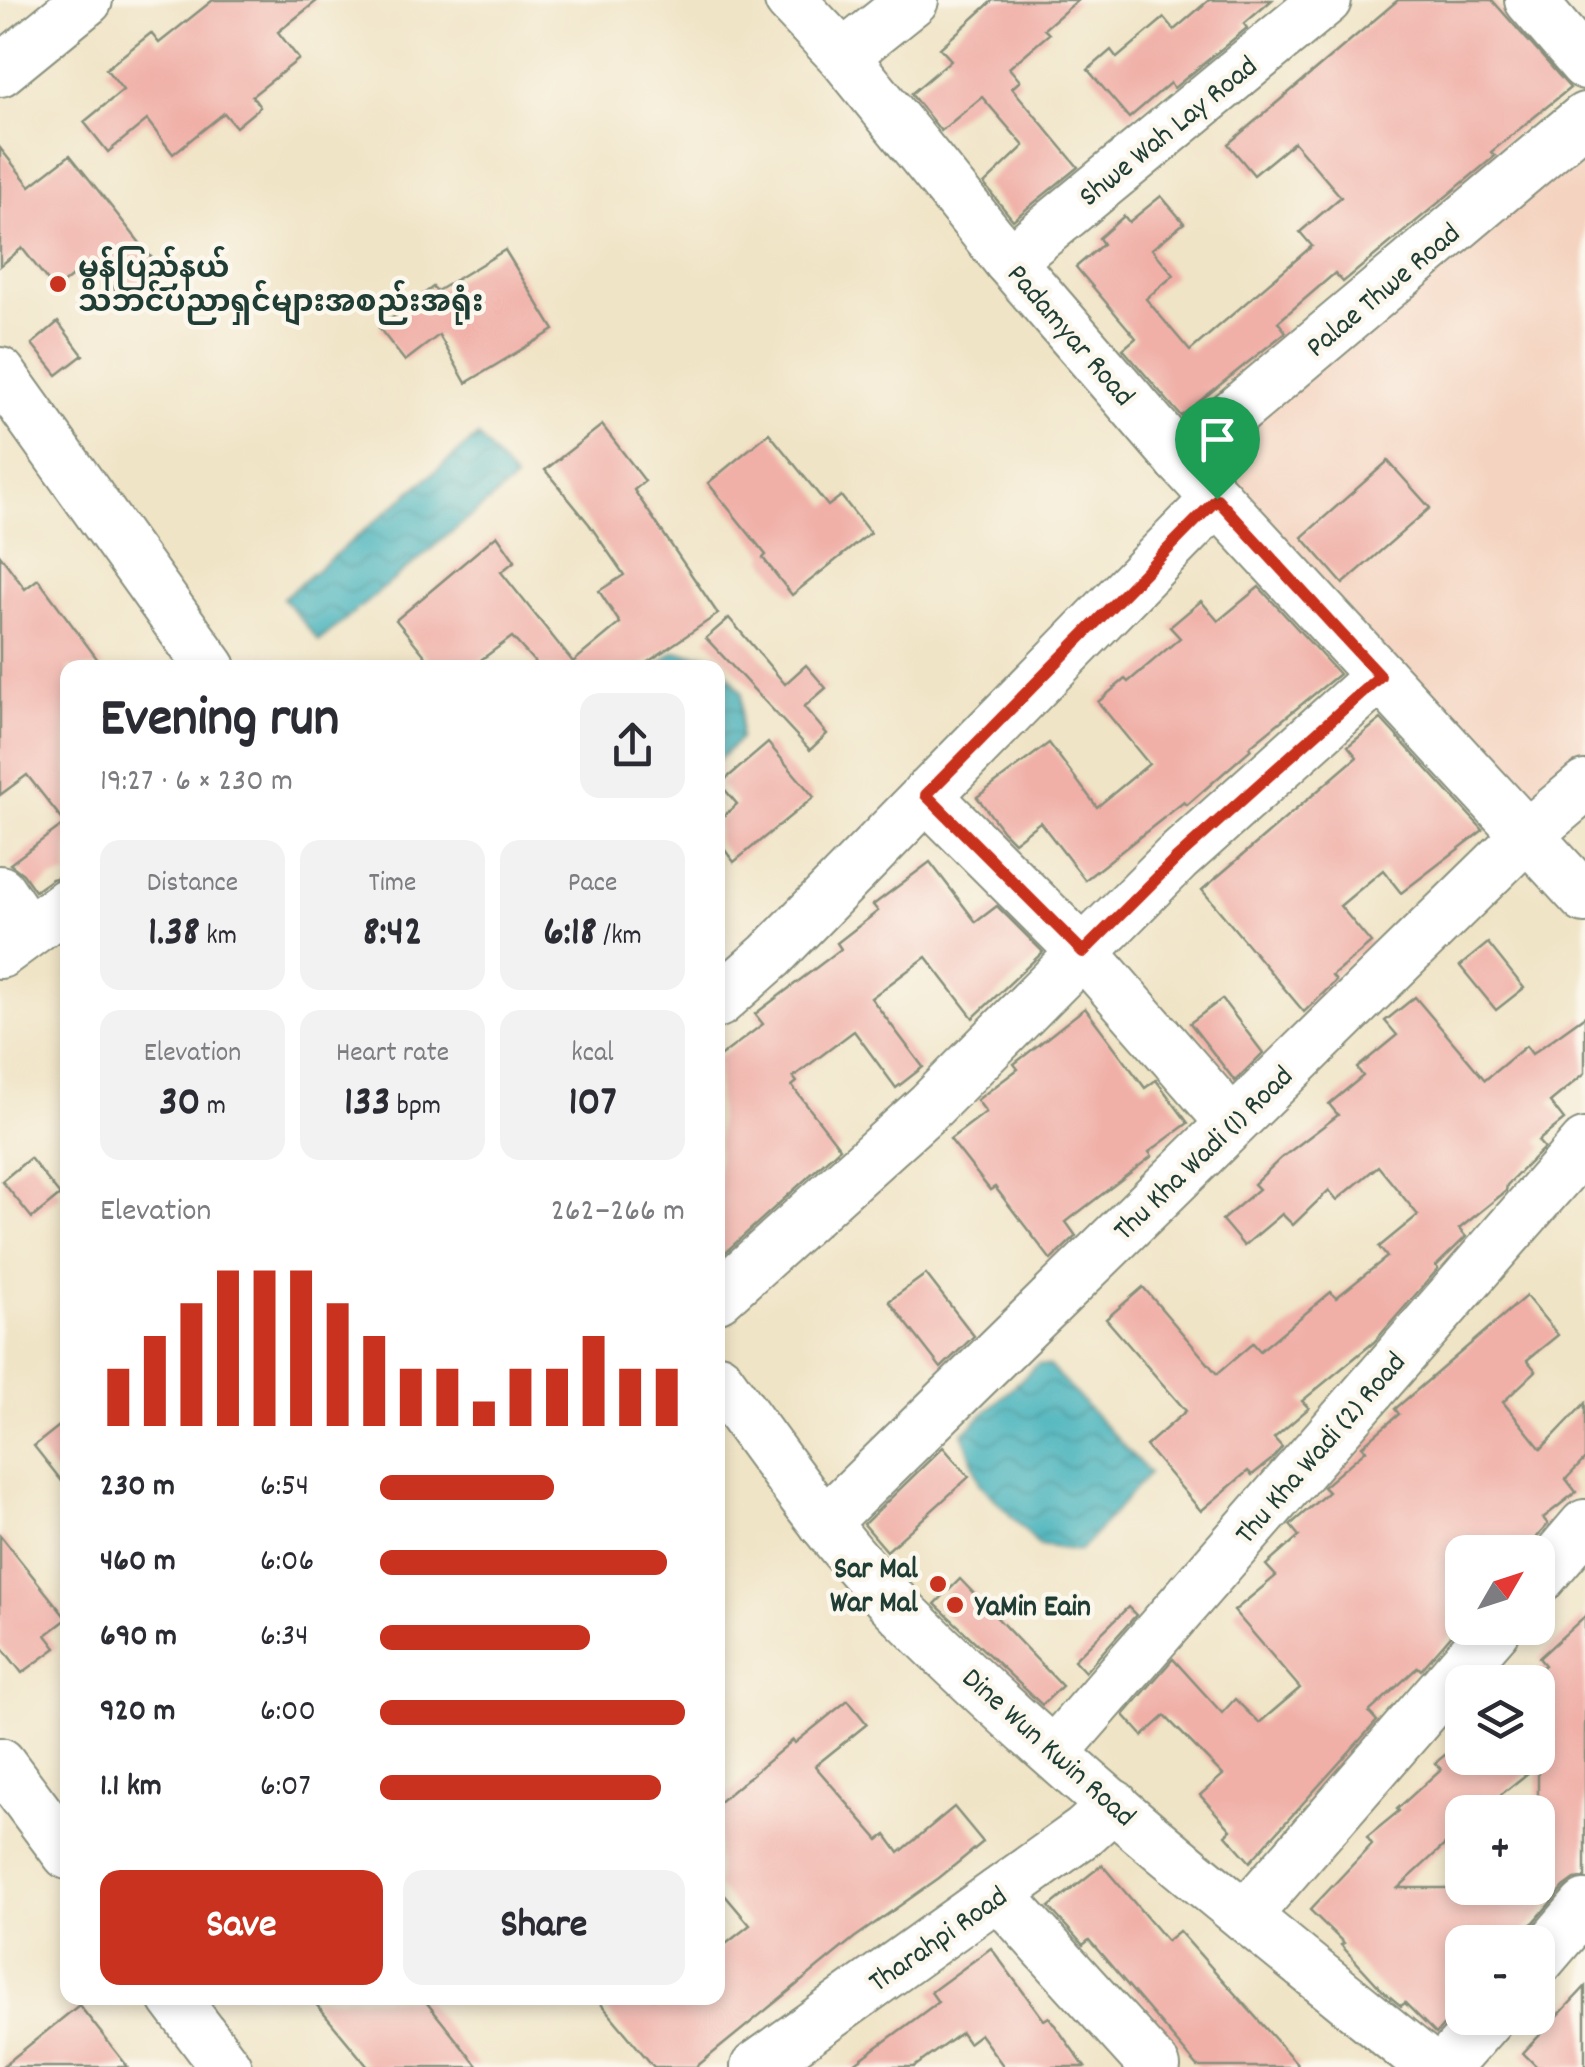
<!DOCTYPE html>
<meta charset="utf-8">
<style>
:root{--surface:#fff;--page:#f2f2f3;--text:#2b2b33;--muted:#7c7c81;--accent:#c8321e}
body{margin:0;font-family:Dekko,"Noto Sans Myanmar",sans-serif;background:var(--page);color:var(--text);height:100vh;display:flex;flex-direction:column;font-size:38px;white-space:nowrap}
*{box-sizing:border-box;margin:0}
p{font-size:32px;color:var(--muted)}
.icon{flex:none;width:55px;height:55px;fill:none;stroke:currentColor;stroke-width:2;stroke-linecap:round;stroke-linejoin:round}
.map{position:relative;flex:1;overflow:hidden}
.drawer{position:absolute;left:60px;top:660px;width:665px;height:1345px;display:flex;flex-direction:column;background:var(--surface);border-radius:20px;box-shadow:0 5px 15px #0003}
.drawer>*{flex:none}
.needle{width:65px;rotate:51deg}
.controls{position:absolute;left:1445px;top:1535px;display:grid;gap:20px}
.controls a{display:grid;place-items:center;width:110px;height:110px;border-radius:20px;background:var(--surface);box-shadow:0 5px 15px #0003;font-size:50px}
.pin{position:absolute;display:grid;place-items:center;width:85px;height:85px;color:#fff;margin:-102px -42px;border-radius:50% 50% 50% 0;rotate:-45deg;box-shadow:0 0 10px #0007}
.pin .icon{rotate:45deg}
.round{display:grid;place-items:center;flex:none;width:105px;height:105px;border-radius:20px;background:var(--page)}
.headline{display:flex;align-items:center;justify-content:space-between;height:170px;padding:0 40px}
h1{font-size:55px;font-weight:700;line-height:75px}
.stats{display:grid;grid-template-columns:repeat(3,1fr);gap:15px;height:170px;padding:10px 40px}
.stats div{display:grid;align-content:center;border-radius:20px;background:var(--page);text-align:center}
.stats b{font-size:42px;font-weight:700}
.stats small{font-size:28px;font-weight:400}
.stats p{font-size:28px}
.chart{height:280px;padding:20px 40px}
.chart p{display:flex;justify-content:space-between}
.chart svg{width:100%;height:180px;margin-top:10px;stroke:var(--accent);stroke-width:6}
.action{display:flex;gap:20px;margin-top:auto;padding:20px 40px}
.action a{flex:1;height:115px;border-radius:20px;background:var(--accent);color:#fff;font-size:40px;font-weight:700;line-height:115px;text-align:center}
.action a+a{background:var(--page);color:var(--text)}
ul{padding:0 40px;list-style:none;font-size:32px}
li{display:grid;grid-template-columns:160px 120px 1fr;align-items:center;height:75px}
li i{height:25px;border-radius:12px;background:var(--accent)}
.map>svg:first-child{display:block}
.built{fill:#f4d3c0}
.water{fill:url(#water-waves);stroke:#307677;stroke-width:2.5}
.building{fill:#f0b0a8;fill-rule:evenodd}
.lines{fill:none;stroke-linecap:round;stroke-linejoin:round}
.minor-casing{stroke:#88907d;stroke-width:54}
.minor{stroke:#fff;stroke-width:50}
.route-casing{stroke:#fff;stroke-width:20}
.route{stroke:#c8321e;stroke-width:12}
.poi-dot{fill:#c8321e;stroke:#fbf7ec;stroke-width:4}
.labels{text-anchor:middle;stroke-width:9;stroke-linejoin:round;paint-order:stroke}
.street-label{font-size:30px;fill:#1f3d34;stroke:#fbf7ec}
.poi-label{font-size:30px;font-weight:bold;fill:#1f3d34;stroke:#fbf7ec;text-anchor:start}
</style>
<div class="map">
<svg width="1585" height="2067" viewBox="0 0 1585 2067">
<defs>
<pattern id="water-waves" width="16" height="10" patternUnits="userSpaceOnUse" patternTransform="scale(2.5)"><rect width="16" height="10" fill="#40b0ba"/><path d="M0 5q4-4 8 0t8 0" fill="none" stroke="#359098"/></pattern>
</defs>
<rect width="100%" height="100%" fill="#fbf7ec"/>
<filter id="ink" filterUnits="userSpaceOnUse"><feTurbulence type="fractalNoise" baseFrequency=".01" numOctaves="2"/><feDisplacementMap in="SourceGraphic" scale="20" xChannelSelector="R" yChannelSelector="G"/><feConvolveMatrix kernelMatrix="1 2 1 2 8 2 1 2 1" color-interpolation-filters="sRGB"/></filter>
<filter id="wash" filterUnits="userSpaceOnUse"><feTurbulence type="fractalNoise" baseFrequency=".0048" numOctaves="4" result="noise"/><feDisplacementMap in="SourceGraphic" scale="40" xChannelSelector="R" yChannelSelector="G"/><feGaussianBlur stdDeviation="2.25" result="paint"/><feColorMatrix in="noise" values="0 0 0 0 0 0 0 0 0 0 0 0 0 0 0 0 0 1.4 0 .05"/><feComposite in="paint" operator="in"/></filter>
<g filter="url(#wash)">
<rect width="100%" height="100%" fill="#f0e4c6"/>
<!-- built -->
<polygon class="built" points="1585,126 1585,750 1519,805 1205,462"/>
<!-- water -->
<g class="water">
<polygon points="478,436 515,480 319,641 283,598"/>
<polygon points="674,652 714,656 742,693 740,739 718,760 718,668 655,667"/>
<polygon points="1038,1364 1049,1366 1149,1473 1080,1551 1039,1545 980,1483 963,1433"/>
</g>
<g id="blocks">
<!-- building -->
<g class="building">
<polygon points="213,0 318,0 278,32 299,59 252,96 260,107 236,127 224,113 173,154 147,120 108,152 84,122 123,90 106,69 151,33 159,43"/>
<polygon points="993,0 1078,0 1044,29 1049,34 1009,68 1020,81 1012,88 1078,167 1013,220 984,184 1024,146 982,97 941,131 911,94 951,60 940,48"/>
<polygon points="1209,0 1272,0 1244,24 1247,28 1174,88 1170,83 1129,118 1088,70 1111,50 1117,58 1164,18 1174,30"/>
<polygon points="1398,0 1492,0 1570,88 1491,152 1495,156 1343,282 1335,273 1278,322 1286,332 1181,416 1123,349 1136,338 1076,267 1103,244 1099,238 1124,216 1129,222 1161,196 1184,223 1152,249 1174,275 1146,299 1190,351 1312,246 1300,232 1341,197 1294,142 1254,175 1228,144"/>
<polygon points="0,148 30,186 70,155 163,272 125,302 92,260 55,290 22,248 0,266"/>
<polygon points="505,250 554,330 466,383 439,335 405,361 379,328 433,287 437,291"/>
<polygon points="58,322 83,355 57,375 32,344"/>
<polygon points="602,425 645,481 634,490 718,614 639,668 540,668 512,637 470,668 435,668 396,620 497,535 515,561 501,572 573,662 620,623 599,591 624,575 589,524 545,470"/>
<polygon points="769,433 828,506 841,496 870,533 792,595 763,558 766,555 708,483"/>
<polygon points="1388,461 1430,508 1343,584 1302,537"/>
<polygon points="0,555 25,589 38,579 104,668 68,668 68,875 52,879 35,891 23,874 10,864 65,823 27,775 0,795"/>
<polygon points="1259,587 1339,674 1249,747 1251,749 1187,805 1184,802 1085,880 1040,822 1014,842 1003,831 977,797 1049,743 1097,807 1149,764 1098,702 1125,679 1128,682 1180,638 1170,627 1201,601 1218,621"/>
<polygon points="729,618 785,684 806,665 826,688 804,707 827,734 810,750 706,638"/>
<polygon points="1381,719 1483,830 1401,893 1383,870 1340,906 1371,943 1332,976 1336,981 1304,1012 1202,890 1357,757 1348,746"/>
<polygon points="768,743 814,797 734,862 718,841 718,821 737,804 720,784"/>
<polygon points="930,862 976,922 997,906 1043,952 973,1018 926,957 871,998 923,1067 896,1088 854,1031 793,1077 797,1082 792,1086 840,1148 718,1259 718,1058 763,1024 755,1014 841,949 837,943 878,911 873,905"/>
<polygon points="1488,943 1524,988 1496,1010 1460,966"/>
<polygon points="1415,997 1485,1080 1526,1046 1532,1054 1585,1016 1585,1073 1550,1102 1564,1120 1538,1141 1544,1148 1507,1185 1506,1191 1459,1229 1466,1237 1436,1266 1438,1269 1374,1342 1302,1401 1309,1408 1274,1438 1282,1447 1271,1460 1252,1475 1248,1471 1201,1511 1146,1446 1186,1411 1106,1319 1143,1287 1217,1374 1253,1343 1260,1351 1331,1292 1336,1298 1387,1257 1379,1247 1418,1215 1378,1166 1337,1200 1329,1190 1293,1225 1282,1214 1244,1246 1222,1220 1259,1189 1254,1184 1280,1159 1338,1115 1329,1104 1363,1076 1357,1068 1397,1035 1385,1021"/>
<polygon points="1222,999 1263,1053 1235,1081 1190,1023"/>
<polygon points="1085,1008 1145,1088 1156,1080 1188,1123 1149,1152 1152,1156 1066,1222 1076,1236 1051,1260 995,1187 990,1190 950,1139 986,1112 977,1100 1018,1069 1014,1064"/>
<polygon points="30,1158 60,1195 32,1218 2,1181"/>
<polygon points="926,1274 974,1336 941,1368 889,1301"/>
<polygon points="1526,1296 1558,1335 1527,1360 1536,1371 1503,1402 1541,1449 1585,1403 1585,1459 1566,1479 1576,1492 1543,1518 1548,1524 1524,1552 1462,1552 1462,1623 1421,1670 1418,1667 1369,1712 1377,1721 1250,1862 1226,1835 1231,1830 1200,1795 1223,1775 1165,1716 1143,1736 1124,1715 1173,1659 1222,1713 1235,1699 1259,1723 1300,1688 1234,1611 1276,1576 1266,1565 1299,1536 1290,1525 1328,1492 1323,1487 1366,1450 1362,1446 1399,1414 1395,1409"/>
<polygon points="68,1419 68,1489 34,1446"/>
<polygon points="943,1447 969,1477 887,1551 864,1524"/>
<polygon points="0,1535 67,1619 46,1635 56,1648 22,1673 0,1645"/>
<polygon points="960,1579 1062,1686 1042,1705 935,1604"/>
<polygon points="1128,1607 1136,1615 1085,1672 1074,1660"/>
<path d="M1585,1616v262l-10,1 -11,8 -30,35 -26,20h-46v61l-26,31 -31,-31 -4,3 -18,-15 -42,-46 3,-2 -34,-33 62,-66 -5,-7 32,-26 -2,-2 44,-40 -6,-6 26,-21 1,16h76v-76h-15l22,-17 -6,-7zM1538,1765v123h-140l64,-59v-17h17z"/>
<polygon points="848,1700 867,1724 815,1766 879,1840 886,1835 899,1853 954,1807 983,1842 939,1878 854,1938 696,2067 654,2067 596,1998 718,1998 718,1950 750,1925 718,1887 718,1803 793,1740 795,1743"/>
<polygon points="1102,1865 1167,1941 1179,1931 1300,2067 1198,2067 1089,1940 1083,1945 1049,1907"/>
<polygon points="991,1948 1044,2020 1049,2017 1085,2067 1004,2067 980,2034 968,2043 961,2033 914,2067 850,2067 938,2002 931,1992"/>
<polygon points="1585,1987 1585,2067 1537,2067 1523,2053"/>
<polygon points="311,1998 423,1998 478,2067 368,2067"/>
<polygon points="79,2005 128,2067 2,2067"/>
</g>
</g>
</g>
<g filter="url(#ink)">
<use href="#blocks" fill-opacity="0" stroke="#88907d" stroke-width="2.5"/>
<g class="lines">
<!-- minor casing -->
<g class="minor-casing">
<g id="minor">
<polyline points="790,0 843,56 1009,261 1180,459 1585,898"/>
<polyline points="1530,0 1585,64"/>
<polyline points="843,56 913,0"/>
<polyline points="0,71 87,0"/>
<polyline points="1009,261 1326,0"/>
<polyline points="0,373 211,668"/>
<polyline points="1180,459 1585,118"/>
<polyline points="926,795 1083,952 1232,1123"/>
<polyline points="0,891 28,932"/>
<polyline points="0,953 68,903"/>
<polyline points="718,1002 770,956 1217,499"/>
<polyline points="718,1297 931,1105 1176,859 1380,676"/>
<path d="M718,1379c59,81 117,166 189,238 163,162 345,305 524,450"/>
<polyline points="824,1523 1527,835 1585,786"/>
<polyline points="1538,1580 1585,1525"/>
<polyline points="1054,1752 1585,1144"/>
<polyline points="0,1763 68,1854"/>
<polyline points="998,1894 1155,2067"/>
<polyline points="1245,1916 1496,1628"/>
<polyline points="1538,1961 1585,1906"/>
<polyline points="174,1998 226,2067"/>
<polyline points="756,2067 1084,1832 1114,1805"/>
<polyline points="1445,2067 1488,2018"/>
</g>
</g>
<!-- minor -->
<use href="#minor" class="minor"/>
</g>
</g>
<g class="lines" filter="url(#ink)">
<!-- route casing -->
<g class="route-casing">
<polygon id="route" points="1217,499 1380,676 1176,859 1083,952 926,795"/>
</g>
<!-- route -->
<use href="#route" class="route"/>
</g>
<!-- markers -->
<g class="poi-dot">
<circle cx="58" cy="284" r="10"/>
<circle cx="938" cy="1584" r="10"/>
<circle cx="955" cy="1605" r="10"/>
</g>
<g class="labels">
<!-- street labels -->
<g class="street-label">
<text transform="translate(1167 130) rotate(-39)" y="10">Shwe Wah Lay Road</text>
<text transform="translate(1382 289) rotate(-40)" y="10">Palae Thwe Road</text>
<text transform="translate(1072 334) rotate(49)" y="10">Padamyar Road</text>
<text transform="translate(1202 1152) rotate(-44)" y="10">Thu Kha Wadi (1) Road</text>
<text transform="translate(1319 1447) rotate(-49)" y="10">Thu Kha Wadi (2) Road</text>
<text transform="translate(1050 1746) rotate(42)" y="10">Dine Wun Kwin Road</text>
<text transform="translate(937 1938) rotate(-35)" y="10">Tharahpi Road</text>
</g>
<!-- poi labels -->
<g class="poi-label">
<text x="78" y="277">မွန်ပြည်နယ်<tspan x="78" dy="34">သဘင်ပညာရှင်များအစည်းအရုံး</tspan></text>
<text x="918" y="1577" text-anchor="end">Sar Mal<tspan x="918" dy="34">War Mal</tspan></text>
<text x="975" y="1615">YaMin Eain</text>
</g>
</g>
</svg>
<div class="controls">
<a><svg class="needle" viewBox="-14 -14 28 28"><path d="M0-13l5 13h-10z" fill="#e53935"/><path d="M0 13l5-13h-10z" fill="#7c7c81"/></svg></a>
<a><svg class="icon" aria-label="layers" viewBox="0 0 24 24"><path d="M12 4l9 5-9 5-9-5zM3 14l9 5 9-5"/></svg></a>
<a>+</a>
<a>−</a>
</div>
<div class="pin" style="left:1217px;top:499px;background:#1e9e55"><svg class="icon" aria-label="arrive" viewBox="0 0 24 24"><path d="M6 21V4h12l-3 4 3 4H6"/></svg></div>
<section class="drawer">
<div class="headline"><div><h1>Evening run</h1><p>19:27 · 6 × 230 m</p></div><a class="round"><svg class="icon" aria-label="share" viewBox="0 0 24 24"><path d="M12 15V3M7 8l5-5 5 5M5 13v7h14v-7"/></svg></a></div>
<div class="stats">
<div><p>Distance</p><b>1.38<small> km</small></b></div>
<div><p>Time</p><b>8:42</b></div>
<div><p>Pace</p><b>6:18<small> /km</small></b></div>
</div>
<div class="stats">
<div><p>Elevation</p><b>30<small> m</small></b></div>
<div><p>Heart rate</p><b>133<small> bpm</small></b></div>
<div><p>kcal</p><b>107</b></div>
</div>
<div class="chart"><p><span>Elevation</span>262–266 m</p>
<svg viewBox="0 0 160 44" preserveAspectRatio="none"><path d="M5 44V30M15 44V22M25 44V14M35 44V6M45 44V6M55 44V6M65 44V14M75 44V22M85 44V30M95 44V30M105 44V38M115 44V30M125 44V30M135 44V22M145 44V30M155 44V30"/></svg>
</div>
<ul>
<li><b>230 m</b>6:54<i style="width:57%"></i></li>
<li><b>460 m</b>6:06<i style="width:94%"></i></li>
<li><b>690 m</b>6:34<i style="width:69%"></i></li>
<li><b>920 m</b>6:00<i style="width:100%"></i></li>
<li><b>1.1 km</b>6:07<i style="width:92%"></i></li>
</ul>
<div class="action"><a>Save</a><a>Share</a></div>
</section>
</div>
